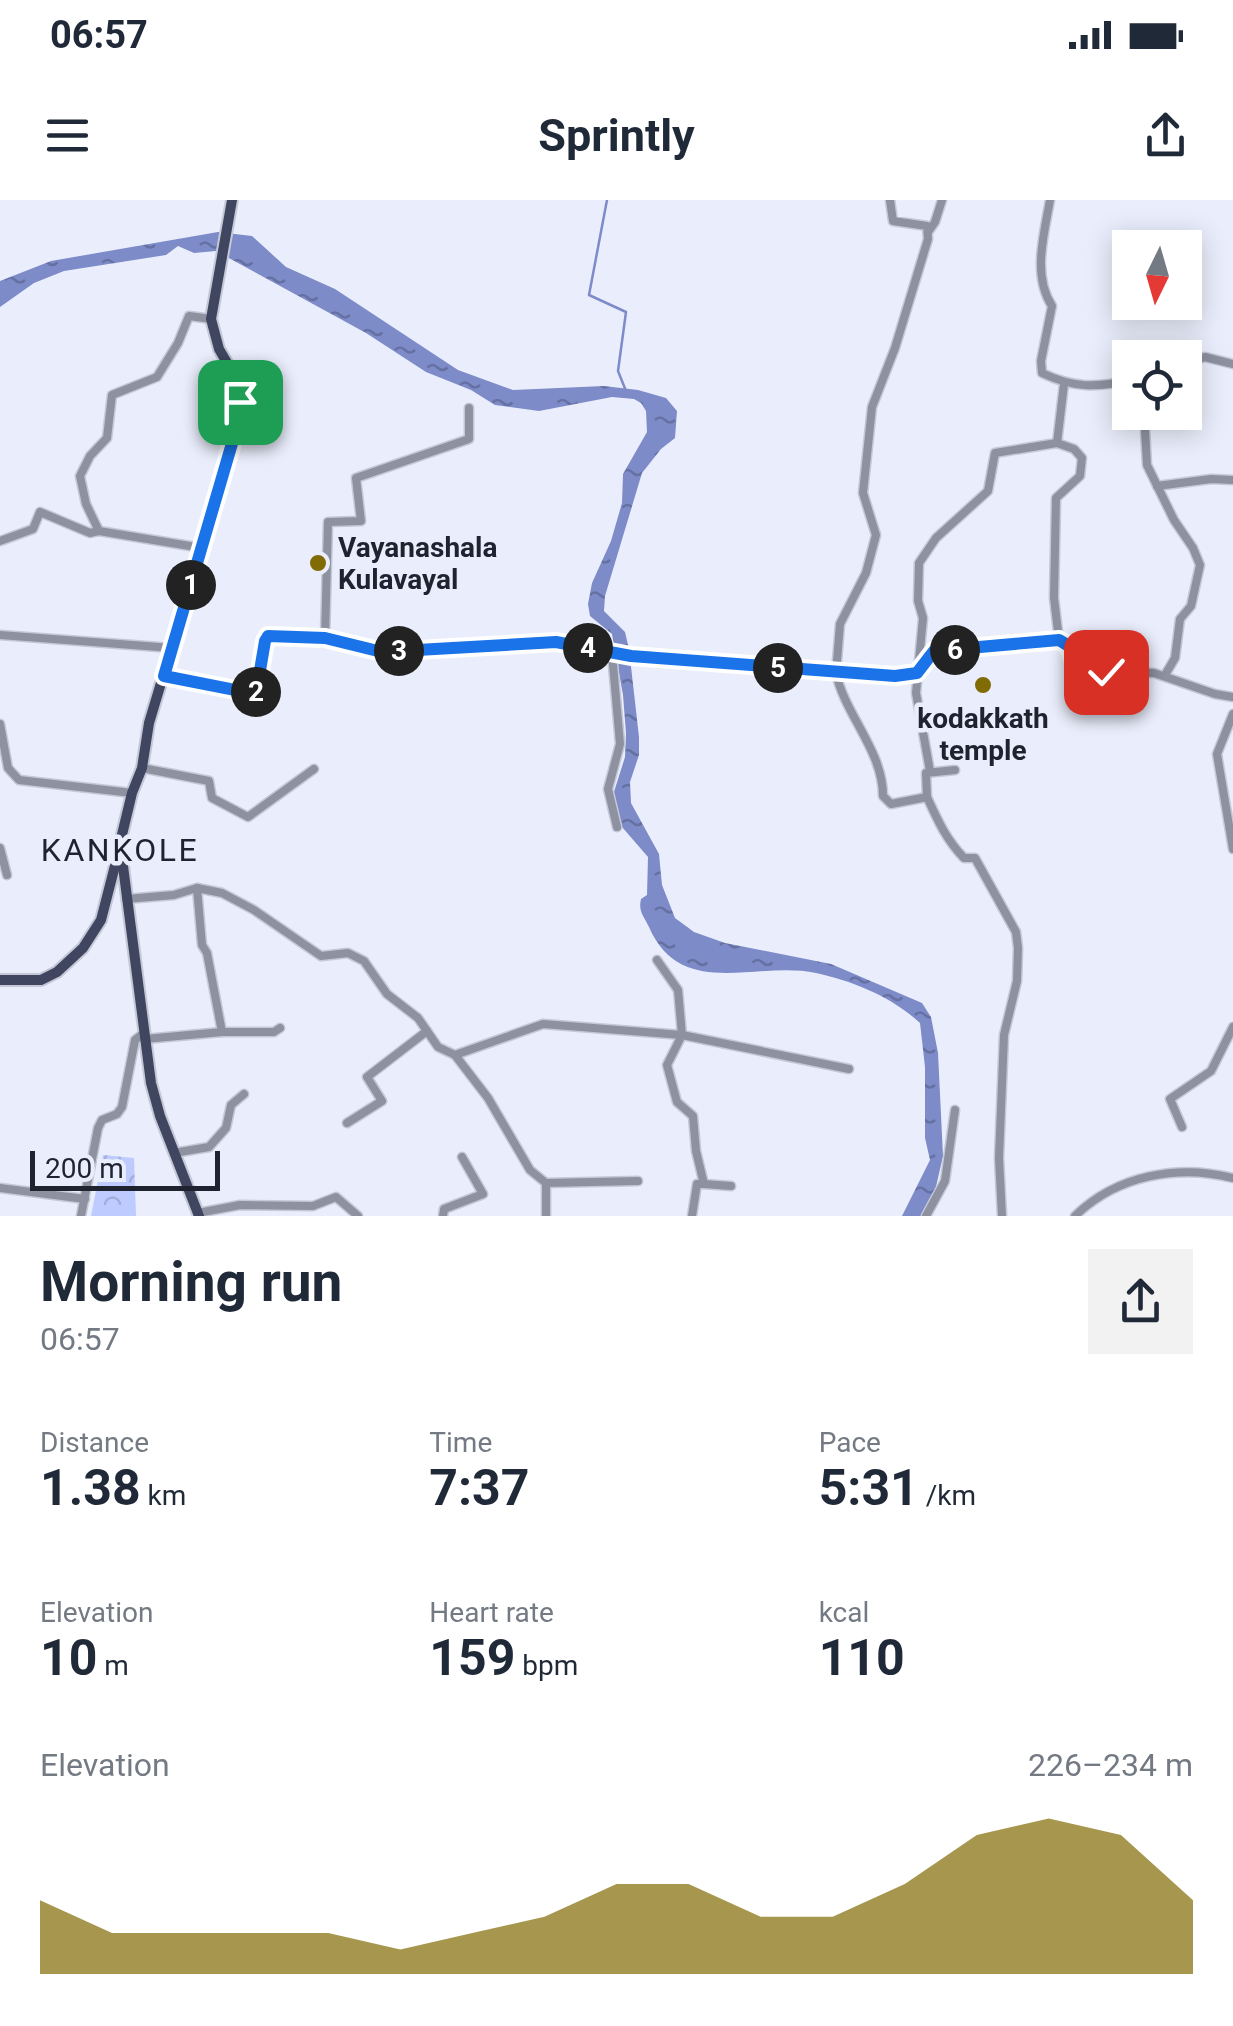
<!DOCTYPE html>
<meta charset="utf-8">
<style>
:root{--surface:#fff;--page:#f2f2f3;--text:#1f2937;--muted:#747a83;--accent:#816b04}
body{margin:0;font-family:Roboto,sans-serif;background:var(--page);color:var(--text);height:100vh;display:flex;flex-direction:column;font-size:38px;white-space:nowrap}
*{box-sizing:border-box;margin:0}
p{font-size:32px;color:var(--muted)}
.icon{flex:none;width:55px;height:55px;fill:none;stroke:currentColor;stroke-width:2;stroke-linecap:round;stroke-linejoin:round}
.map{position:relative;height:1016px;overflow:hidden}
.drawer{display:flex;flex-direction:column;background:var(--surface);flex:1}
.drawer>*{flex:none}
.needle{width:65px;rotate:185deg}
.buttons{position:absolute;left:1112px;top:30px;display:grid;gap:20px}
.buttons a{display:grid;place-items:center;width:90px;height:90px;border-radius:0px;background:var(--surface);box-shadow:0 5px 25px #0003;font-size:50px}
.scale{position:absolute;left:30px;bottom:25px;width:190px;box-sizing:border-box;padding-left:10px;border:5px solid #1f2330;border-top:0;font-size:28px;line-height:35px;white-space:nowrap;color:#1f2330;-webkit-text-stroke:8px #eaeefc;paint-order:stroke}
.pin{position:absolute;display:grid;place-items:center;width:85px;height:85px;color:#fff;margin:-42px;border-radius:20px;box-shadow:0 5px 15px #0006}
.km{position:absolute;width:50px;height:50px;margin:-25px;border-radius:50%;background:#222;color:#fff;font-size:28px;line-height:50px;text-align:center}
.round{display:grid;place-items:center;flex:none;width:105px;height:105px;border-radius:0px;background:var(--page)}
.summary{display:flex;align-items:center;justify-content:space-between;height:170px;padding:0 40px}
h1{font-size:55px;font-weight:700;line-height:75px}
.metrics{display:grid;grid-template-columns:repeat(3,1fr);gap:15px;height:170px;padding:10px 40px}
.metrics div{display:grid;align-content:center}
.metrics b{font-size:50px;font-weight:700}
.metrics small{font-size:28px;font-weight:400}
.metrics p{font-size:28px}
.chart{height:280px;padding:20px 40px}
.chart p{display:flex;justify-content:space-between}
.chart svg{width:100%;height:180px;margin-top:10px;fill:var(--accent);opacity:.7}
.status{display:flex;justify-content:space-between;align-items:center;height:70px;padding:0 50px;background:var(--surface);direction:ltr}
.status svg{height:28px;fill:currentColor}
header{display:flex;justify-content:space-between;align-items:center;height:130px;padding:0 40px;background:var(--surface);font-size:45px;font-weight:700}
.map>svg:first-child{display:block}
.park{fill:url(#park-crowns)}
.water{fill:url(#water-ripples)}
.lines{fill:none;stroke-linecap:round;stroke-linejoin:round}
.stream{stroke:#7d8bc8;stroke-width:2.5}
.minor-casing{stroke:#c5c9d7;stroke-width:11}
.major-casing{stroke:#c5c9d7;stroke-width:14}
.minor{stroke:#8d91a0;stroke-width:8}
.major{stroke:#40465f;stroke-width:10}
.route-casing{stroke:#fff;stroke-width:20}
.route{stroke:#1a73e8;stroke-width:12}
.poi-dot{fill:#816b04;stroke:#eaeefc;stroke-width:4}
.labels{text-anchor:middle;stroke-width:9;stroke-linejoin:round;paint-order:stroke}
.poi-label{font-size:28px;font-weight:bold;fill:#1f2330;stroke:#eaeefc;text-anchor:start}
.quarter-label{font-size:32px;letter-spacing:2.5px;fill:#1f2330;stroke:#eaeefc}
</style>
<div class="status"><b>06:57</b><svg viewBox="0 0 49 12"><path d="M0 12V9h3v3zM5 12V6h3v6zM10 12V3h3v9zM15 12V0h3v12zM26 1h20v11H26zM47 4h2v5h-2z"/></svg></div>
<header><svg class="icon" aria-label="menu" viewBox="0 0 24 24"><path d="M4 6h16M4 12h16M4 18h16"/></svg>Sprintly<svg class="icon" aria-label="share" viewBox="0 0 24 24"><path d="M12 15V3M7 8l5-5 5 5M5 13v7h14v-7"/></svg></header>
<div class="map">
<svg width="1233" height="1016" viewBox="0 0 1233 1016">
<defs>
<pattern id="park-crowns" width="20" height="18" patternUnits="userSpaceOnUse" patternTransform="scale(2.5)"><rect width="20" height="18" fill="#becbfe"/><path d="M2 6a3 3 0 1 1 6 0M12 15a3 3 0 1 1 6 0" fill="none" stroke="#a3aeda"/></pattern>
<pattern id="water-ripples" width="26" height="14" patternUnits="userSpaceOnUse" patternTransform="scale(2.5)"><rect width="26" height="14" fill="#7d8bc8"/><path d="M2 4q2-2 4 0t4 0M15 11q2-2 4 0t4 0" fill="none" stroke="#6671a3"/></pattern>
</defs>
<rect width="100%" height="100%" fill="#eaeefc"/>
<!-- park -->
<polygon class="park" points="103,955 134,958 136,1016 91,1016"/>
<!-- water -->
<path class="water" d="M218,32l34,4 34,31 49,22 123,81 55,20 91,-4 34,4 28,8 11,13 -2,27 -14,11 -19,24 -37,123 -1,15 21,21 4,17 10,88v18l-9,27 1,21 28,51 3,31 13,33 19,14 31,11 106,21 91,39 9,14 7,36 5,103 -8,35 -14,25h-19l28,-56 -5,-22v-71l-5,-44c-28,-26 -67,-42 -104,-50 -59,-13 -135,28 -167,-46 -5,-11 -11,-15 -8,-28l6,-4 1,-38 -26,-30 -5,-14 -4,-18 12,-38 1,-24 -3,-38 -11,-61 -22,-18 -2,-12 4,-21 19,-42 11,-38 1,-29 24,-42 -1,-21 -5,-8 -7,-4 -22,-2 -73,14 -44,-6 -24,-15 -45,-18 -60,-39 -150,-82 -22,2 -16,-7 -12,9 -102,16 -30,12 -34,24v-26l51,-20z"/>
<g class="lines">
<!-- stream -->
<polyline class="stream" points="607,0 589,95 626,112 618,171 626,191"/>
<!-- minor casing -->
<g class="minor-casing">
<g id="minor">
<path d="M1050,0c-6,35 -18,75 2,106l-11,55 1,12c31,15 55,15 88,7"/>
<polyline points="928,32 935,22 942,0"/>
<polyline points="1185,163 1205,157 1233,164"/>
<polyline points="1144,212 1147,265 1174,320 1193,348 1200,365 1191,406 1180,419 1175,458 1165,475"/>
<polyline points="1157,286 1211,279 1233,280"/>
<polyline points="0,341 33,329 40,312 90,333 99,331"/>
<polyline points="202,348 99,331 86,304 80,276 90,256 107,238 112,195 157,177 178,143 189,116 211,119"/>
<polyline points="0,435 172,448"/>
<polyline points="325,438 328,322 361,321 356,278 469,239 469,208"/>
<polyline points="1059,440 1054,398 1056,298 1080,276 1082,258 1074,249 1057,243 1064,184"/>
<polyline points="612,453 620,544 608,589 617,627"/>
<polyline points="164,476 255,493 265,441 268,437 325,438 382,452 555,442 619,454 772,467 816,468 836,473 840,424 866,373 876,335 863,293 872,207 895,148 928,39 927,26 893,21 890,0"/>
<polyline points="1233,514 1217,554 1233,649"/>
<polyline points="0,524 8,568 19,580 132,593"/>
<polyline points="142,568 209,581 212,598 248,617 314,569"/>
<polyline points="930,571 916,493 923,418 918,401 919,363 936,338 988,291 995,253 1057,243"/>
<polyline points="927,597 926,573 955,570"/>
<polyline points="0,648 7,675"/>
<polyline points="126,699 174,695 197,688 222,693 254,710 321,756 348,753 364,761 387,794 418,818 438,847 455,855 488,898 530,970 546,983 546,1016"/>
<polyline points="657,760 678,790 682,835 667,865 677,902 693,916 696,951 704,984 731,986"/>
<polyline points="222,832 274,832 280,828"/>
<polyline points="145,839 222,832 207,753 202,745 197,688"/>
<polyline points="455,855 543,824 682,835 849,869"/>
<polyline points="347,923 382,901 367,877 427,831"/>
<polyline points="1182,927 1170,899 1211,871 1233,827"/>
<polyline points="174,953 209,947 226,928 231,905 244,894"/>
<polyline points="546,983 638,981"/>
<polyline points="0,988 85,999"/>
<polyline points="198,1013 240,1005 313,1006 336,997 358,1016"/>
<polyline points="81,1016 98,928 102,920 117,914 122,907 135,840 144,833"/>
<polyline points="443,1016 444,1009 483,994 462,957"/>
<polyline points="692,1016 697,984 704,984"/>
<polyline points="926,1016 945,981 955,910"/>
<path d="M1002,1016l-3,-58 5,-123 13,-54 1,-33 -2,-16 -41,-74h-11c-18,-19 -26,-37 -37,-61l-36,7 -8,-8c0,-45 -38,-81 -47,-123h81l18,-22 124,-11 10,7 8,24 77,2 61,21 18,3"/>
<path d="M1075,1016c42,-41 103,-52 158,-38"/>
</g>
</g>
<!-- major casing -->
<g class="major-casing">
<g id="major">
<polyline points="0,780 41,780 57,772 83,748 101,720 118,654"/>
<polyline points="199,1016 160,916 151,883 120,643 132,593 142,568 149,523 219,290 241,202 233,173 219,149 211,119 232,0"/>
</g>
</g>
<!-- minor -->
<use href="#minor" class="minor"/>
<!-- major -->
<use href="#major" class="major"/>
</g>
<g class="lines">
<!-- route casing -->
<g class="route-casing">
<polyline id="route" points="240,202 233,240 164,476 256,494 265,441 268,436 325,438 382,452 556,442 631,456 895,476 917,473 934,451 1059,440 1069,446 1077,472 1106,472"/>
</g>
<!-- route -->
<use href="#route" class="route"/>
</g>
<!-- markers -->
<g class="poi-dot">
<circle cx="318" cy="363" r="10"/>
<circle cx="983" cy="485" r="10"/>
</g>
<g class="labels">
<!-- poi labels -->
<g class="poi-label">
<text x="338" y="357">Vayanashala<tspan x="338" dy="32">Kulavayal</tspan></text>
<text x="983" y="528" text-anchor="middle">kodakkath<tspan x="983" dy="32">temple</tspan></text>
</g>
<!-- quarter labels -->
<g class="quarter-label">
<text x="120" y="661">KANKOLE</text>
</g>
</g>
</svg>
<div class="buttons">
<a><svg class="needle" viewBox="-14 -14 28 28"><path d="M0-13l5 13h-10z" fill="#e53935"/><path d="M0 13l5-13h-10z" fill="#747a83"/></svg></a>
<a><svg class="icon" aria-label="locate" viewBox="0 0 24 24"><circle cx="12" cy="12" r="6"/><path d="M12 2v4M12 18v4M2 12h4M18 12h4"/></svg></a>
</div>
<div class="scale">200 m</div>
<div class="pin" style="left:240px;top:202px;background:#1e9e55"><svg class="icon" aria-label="arrive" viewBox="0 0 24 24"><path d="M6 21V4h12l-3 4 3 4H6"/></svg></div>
<div class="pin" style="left:1106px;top:472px;background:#d93025"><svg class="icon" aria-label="check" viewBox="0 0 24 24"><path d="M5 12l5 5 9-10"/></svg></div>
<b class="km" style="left:191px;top:385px">1</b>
<b class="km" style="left:256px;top:492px">2</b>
<b class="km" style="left:399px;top:451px">3</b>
<b class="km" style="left:588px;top:448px">4</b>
<b class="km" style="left:778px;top:468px">5</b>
<b class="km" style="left:955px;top:450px">6</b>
</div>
<section class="drawer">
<div class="summary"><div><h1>Morning run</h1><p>06:57</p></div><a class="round"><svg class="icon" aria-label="share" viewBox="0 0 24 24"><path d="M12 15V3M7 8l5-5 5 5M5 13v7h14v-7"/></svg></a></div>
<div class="metrics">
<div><p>Distance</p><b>1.38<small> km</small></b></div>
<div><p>Time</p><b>7:37</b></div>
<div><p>Pace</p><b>5:31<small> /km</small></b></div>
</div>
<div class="metrics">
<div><p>Elevation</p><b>10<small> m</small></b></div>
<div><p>Heart rate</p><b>159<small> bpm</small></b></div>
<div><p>kcal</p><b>110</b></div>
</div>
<div class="chart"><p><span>Elevation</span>226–234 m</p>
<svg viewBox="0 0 160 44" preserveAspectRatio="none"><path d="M0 44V26L10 34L20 34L30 34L40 34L50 38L60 34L70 30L80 22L90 22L100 30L110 30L120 22L130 10L140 6L150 10L160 26V44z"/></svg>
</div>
</section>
